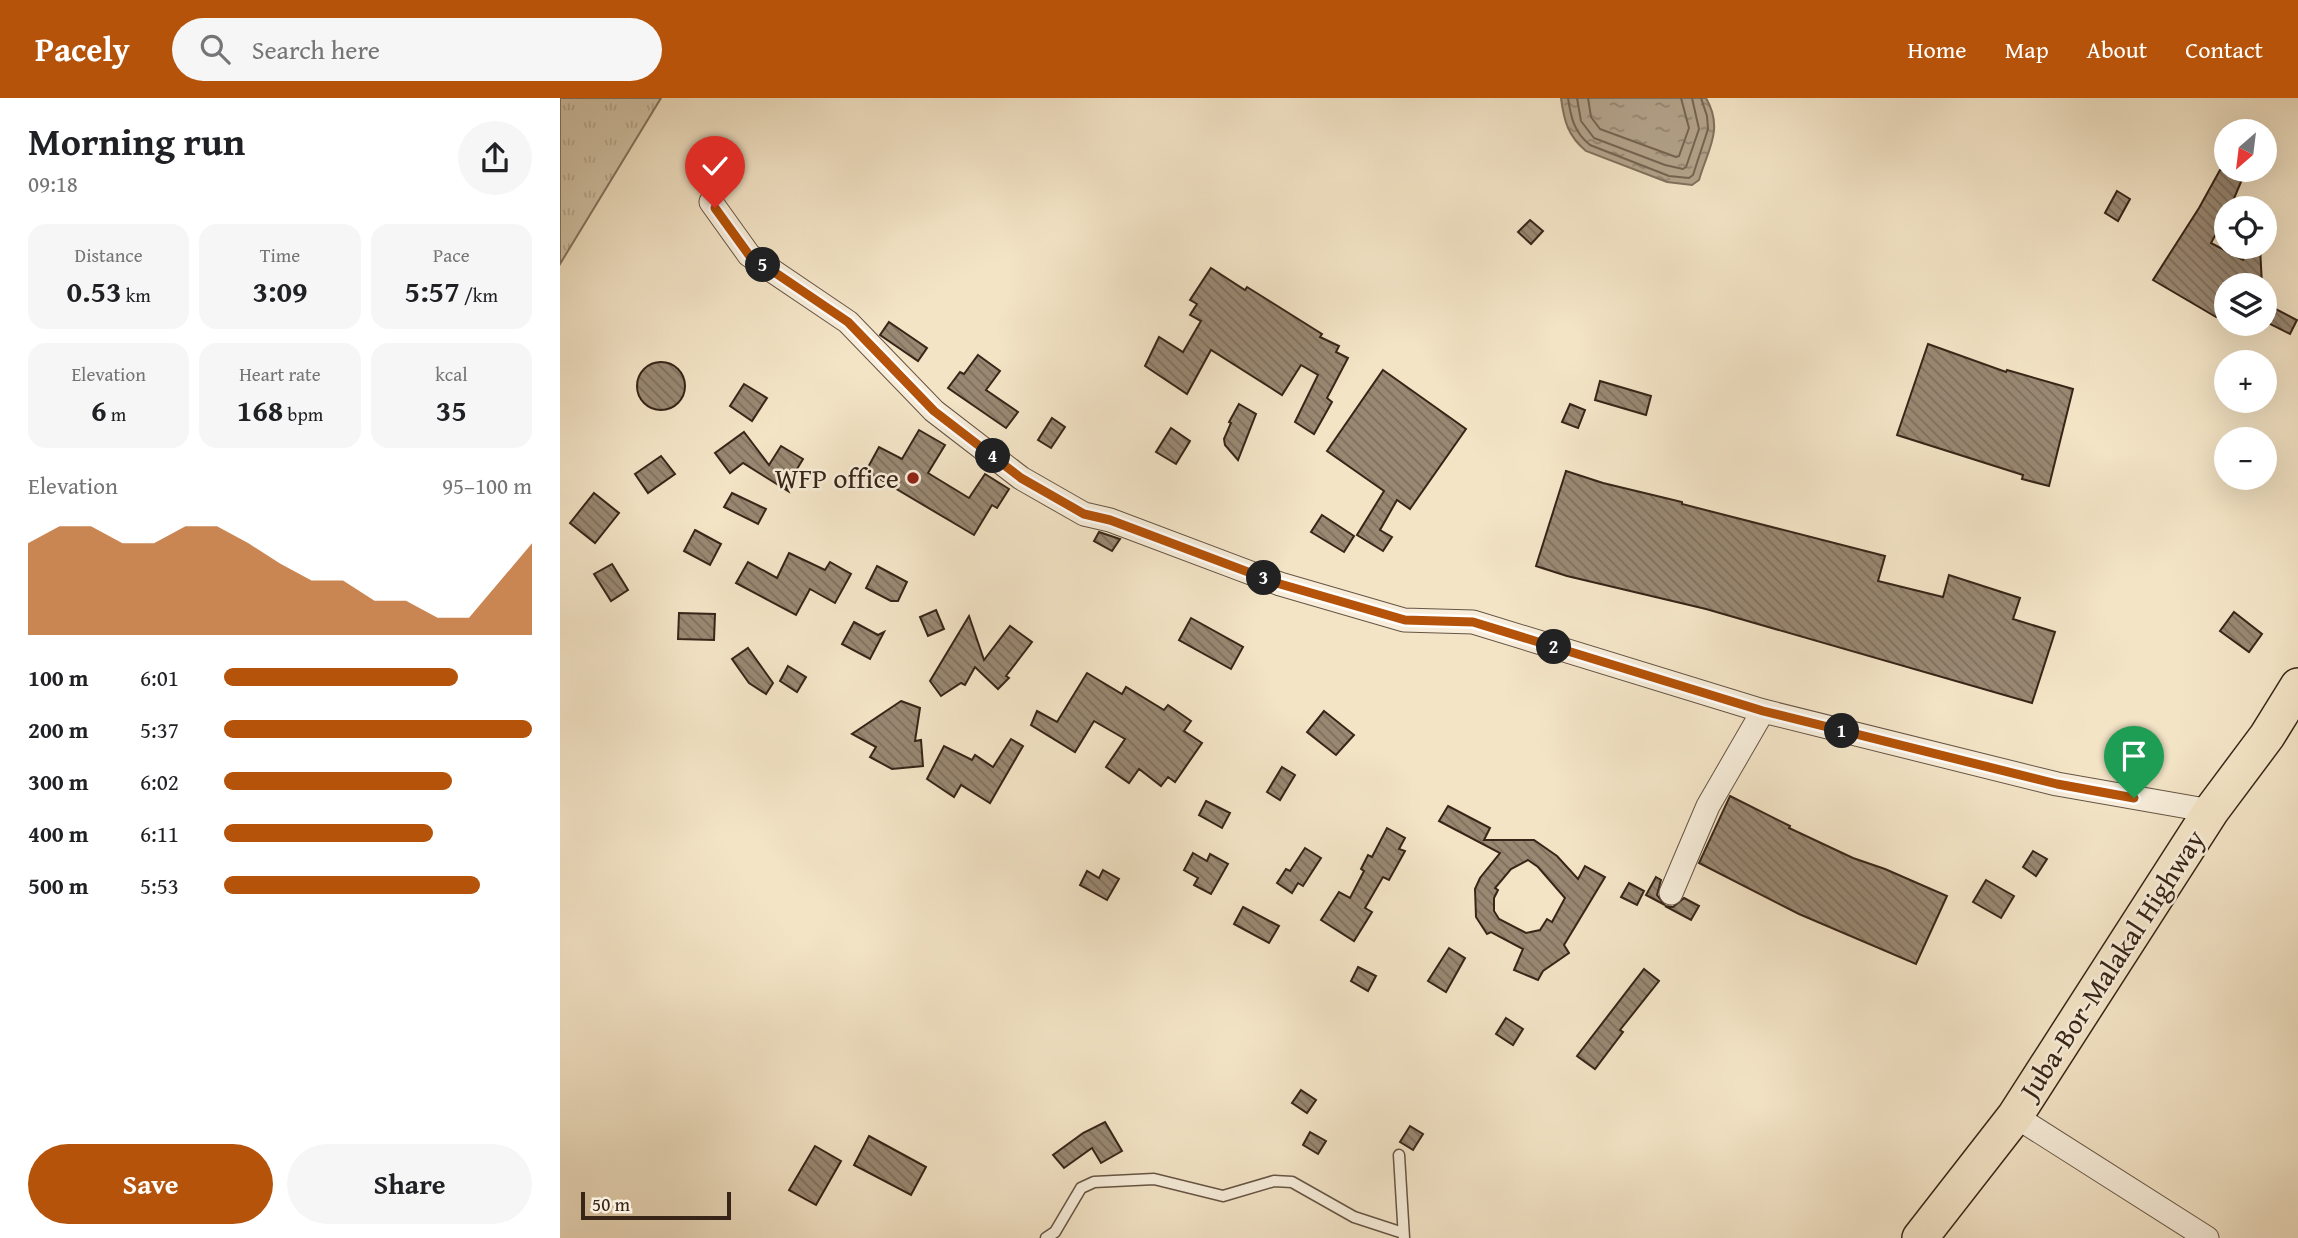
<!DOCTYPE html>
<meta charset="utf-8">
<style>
:root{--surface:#fff;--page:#f6f6f6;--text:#202124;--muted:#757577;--accent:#b45309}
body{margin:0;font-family:"Gentium Book Plus",serif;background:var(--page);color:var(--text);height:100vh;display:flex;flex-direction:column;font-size:26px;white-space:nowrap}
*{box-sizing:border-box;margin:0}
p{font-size:23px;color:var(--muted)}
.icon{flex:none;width:38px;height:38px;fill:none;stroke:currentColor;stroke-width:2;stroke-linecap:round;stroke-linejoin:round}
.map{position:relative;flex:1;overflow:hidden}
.sheet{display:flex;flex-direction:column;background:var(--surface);width:560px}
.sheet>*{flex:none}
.needle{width:46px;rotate:208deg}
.buttons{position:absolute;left:1654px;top:21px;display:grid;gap:14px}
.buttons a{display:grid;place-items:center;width:63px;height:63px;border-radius:50%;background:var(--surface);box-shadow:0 7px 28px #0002;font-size:35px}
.scale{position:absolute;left:21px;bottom:18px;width:150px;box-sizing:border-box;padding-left:7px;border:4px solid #382518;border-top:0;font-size:19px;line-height:24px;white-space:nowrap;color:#382518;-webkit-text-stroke:5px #f7edda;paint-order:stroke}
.pin{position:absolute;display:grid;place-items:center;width:60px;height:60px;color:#fff;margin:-72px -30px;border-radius:50% 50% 50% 0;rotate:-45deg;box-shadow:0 0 7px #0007}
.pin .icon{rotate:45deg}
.km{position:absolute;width:35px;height:35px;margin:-18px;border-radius:50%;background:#222;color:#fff;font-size:19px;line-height:35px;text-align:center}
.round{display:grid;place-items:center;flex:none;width:74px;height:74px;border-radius:37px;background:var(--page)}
.head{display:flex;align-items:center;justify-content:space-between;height:119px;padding:0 28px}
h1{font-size:38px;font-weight:700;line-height:52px}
.stats{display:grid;grid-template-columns:repeat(3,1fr);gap:10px;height:119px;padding:7px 28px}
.stats div{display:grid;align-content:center;border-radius:18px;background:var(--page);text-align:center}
.stats b{font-size:30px;font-weight:700}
.stats small{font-size:19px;font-weight:400}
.stats p{font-size:19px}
.chart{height:196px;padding:14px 28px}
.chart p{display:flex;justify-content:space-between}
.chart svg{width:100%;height:126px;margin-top:7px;fill:var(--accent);opacity:.7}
.primary-button{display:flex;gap:14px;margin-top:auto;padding:14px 28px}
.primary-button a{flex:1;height:80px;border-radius:42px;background:var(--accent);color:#fff;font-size:28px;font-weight:700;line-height:80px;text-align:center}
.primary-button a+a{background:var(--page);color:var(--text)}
ul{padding:0 28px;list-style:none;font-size:23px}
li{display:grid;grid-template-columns:112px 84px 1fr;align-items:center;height:52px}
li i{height:18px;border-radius:9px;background:var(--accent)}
header{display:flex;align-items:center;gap:42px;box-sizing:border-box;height:98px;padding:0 35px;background:var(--accent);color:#fff}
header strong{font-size:33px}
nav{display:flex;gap:38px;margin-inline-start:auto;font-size:24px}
.search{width:490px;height:63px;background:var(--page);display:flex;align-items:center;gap:18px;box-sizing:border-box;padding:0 24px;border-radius:38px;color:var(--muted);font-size:26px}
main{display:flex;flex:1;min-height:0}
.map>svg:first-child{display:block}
.grass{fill:url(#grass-tufts);stroke:#867460;stroke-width:2}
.water{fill:url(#water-ripples);stroke:#82715d;stroke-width:2}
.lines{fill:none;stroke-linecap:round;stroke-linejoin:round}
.shore{stroke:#766452;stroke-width:2}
.building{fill:url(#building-back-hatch);stroke:#382518;stroke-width:2;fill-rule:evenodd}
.service-casing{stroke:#675544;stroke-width:13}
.minor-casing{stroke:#675544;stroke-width:25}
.primary-casing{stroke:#382518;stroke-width:38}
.service{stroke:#f7edda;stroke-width:10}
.minor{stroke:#f7edda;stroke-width:23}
.primary{stroke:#f3e4c6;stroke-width:35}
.route-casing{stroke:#fff;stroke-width:14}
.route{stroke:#b45309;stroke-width:9}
.poi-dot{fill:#8f2418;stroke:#f7edda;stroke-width:2.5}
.labels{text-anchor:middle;stroke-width:5;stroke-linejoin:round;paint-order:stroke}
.poi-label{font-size:28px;fill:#382518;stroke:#f7edda;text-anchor:end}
.street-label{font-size:28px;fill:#382518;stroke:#f7edda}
</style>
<header>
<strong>Pacely</strong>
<div class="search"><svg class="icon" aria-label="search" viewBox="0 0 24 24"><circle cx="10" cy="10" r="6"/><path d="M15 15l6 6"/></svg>Search here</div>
<nav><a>Home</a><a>Map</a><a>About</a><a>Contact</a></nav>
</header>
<main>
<section class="sheet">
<div class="head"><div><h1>Morning run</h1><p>09:18</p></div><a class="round"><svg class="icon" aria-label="share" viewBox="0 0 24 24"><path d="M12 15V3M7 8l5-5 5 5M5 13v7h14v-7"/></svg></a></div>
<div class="stats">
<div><p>Distance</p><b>0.53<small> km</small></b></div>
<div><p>Time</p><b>3:09</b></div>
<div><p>Pace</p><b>5:57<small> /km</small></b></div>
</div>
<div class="stats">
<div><p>Elevation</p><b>6<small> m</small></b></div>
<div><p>Heart rate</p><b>168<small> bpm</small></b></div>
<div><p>kcal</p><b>35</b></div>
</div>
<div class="chart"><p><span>Elevation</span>95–100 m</p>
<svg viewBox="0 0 160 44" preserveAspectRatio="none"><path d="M0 44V12L10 6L20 6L30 12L40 12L50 6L60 6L70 12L80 19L90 25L100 25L110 32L120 32L130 38L140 38L150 25L160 12V44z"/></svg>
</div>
<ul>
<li><b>100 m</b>6:01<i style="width:76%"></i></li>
<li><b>200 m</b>5:37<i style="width:100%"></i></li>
<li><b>300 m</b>6:02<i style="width:74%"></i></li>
<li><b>400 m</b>6:11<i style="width:68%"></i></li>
<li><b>500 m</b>5:53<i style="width:83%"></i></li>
</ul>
<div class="primary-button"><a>Save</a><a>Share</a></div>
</section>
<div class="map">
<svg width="1738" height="1140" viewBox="0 0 1738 1140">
<defs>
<pattern id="grass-tufts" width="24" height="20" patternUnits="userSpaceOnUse" patternTransform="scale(1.75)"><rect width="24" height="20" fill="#d3c4a8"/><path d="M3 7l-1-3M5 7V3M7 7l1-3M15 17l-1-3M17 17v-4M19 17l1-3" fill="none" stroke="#b6a890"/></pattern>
<pattern id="water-ripples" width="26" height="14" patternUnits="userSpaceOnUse" patternTransform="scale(1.75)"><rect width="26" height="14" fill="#b3a38b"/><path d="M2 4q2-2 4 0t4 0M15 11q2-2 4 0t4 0" fill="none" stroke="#938571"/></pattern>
<pattern id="building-back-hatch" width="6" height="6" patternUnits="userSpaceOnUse" patternTransform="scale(1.75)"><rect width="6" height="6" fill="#998872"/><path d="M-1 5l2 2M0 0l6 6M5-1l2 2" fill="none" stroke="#7e6f5d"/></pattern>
</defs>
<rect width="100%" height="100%" fill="#f3e4c6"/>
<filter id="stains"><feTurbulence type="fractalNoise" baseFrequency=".00286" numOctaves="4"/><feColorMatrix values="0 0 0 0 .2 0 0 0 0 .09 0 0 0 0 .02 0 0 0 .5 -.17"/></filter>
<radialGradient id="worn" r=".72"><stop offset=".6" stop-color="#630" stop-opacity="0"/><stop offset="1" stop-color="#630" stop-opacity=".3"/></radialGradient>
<!-- grass -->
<polygon class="grass" points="0,0 101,0 0,166"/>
<!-- water -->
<path class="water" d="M1001,0h145c18,31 2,51 -7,82l-7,5 -25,-3 -81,-31c-18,-15 -22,-30 -25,-53z"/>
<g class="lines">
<!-- shore -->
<g class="shore">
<path d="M1008,0c3,20 6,34 22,47l79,31 20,2 4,-3 15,-46 -1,-13 -6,-18"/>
<polyline points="1017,0 1021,23 1034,40 1105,67 1123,71 1126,69 1139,31 1132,0"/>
<polyline points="1028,0 1031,19 1040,31 1116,59 1119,58 1129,30 1121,0"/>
</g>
</g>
<!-- building -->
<g class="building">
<polygon points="1660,72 1686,72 1670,110 1666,110 1666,117 1651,145 1683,162 1690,149 1700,149 1702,187 1666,187 1666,204 1656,219 1593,182 1639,110"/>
<polygon points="1557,93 1570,101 1558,123 1545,115"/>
<polygon points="970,122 983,133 971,146 958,134"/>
<polygon points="651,170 685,192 687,189 762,236 760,239 779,248 776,254 788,260 767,300 772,304 754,336 735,324 758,277 741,267 722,297 651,252 627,296 585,268 599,239 623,254 641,223 630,217 637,206 630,202"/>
<polygon points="1704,205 1737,222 1730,236 1704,223"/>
<polygon points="329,224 367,250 358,263 320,237"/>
<polygon points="1368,246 1446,274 1447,272 1513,291 1489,388 1462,381 1463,377 1337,337"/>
<polygon points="418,257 440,273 426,292 458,314 446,330 388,290 400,274 404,276"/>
<circle cx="101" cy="288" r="24"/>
<polygon points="823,272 906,331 850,411 837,402 820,432 832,439 823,453 797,437 824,393 767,353"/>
<polygon points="1040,283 1091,298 1086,317 1035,302"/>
<polygon points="184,286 207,300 192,323 170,308"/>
<polygon points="679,306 696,316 678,362 665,347 664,341 671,325 669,324"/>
<polygon points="1010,306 1025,312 1018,330 1002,324"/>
<polygon points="492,320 505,329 491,350 478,342"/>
<polygon points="611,330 630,343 616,366 596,354"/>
<polygon points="359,332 385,347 368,375 409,400 425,376 449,391 437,410 432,407 414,437 306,373 319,349 342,361"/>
<polygon points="184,334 209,367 221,348 243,361 226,389 228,393 183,365 170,375 155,355"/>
<polygon points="101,358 115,376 88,395 75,376"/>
<polygon points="1006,373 1043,385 1122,404 1122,406 1325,458 1318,483 1383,499 1389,477 1460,500 1453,521 1495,534 1472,605 1146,511 1007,478 976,468"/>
<polygon points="34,395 59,415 35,445 10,425"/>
<polygon points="172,395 206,411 198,426 164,409"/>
<polygon points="762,417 794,438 784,454 751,434"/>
<polygon points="135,432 161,446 150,467 124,453"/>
<polygon points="539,434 560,441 552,453 534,443"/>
<polygon points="229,455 265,472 270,464 291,476 275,505 250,491 236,517 176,485 188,464 217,480"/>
<polygon points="52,466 68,492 51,503 34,476"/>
<polygon points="317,468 347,484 338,503 331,503 306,490"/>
<polygon points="376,512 384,531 368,538 360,519"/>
<polygon points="1674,514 1702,536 1689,554 1660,533"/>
<polygon points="119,515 155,516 154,542 118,541"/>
<polygon points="409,518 424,562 450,528 472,544 446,578 449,580 438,591 415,569 405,587 401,585 381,598 370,583"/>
<polygon points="631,520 683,549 671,571 619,542"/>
<polygon points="294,524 318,537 324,534 310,561 282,546"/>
<polygon points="188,550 213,585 206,596 189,585 172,561"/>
<polygon points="228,568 246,579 237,594 220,583"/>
<polygon points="527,575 562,596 566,589 604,612 608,607 631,623 624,633 642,645 615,684 608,679 601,688 579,671 569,685 546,669 565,641 534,623 515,654 471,627 477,613 497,624"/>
<polygon points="341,603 360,610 355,643 361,642 363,668 332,671 310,659 316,649 292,636"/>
<polygon points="764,613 794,637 776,657 747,634"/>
<polygon points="451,641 463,648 430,705 401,687 394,699 367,681 384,648 412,662 415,657 433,669"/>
<polygon points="722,669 735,677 720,702 707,694"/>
<polygon points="1170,698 1230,728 1229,730 1293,760 1325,771 1387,798 1356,866 1239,816 1139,765"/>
<polygon points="646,703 670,715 662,730 639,717"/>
<path d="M888,708l42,22 -6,12h50l23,16 21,23 7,-13 20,11 -41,68 5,8 -26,18 -5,9 -24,-10 9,-21 -32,-17 -4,2 -11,-17 -1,-28 5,-11 20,-25 -61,-32zM968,762l10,7 27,31 -13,24 -5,-3 -7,11 -14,3 -27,-14 -5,-8v-13l4,-8 -3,-2 16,-19z"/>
<polygon points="827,730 845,740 839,751 845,753 829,782 823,779 805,810 812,814 794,843 761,822 779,794 790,800 804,773 801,771 808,757 812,759"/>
<polygon points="745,750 761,760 743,788 738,785 732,795 717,785 726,771 730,773"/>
<polygon points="1473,753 1487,761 1476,778 1463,769"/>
<polygon points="633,755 647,763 650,756 668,766 651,796 634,787 638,780 624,772"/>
<polygon points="543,772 559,781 547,802 520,787 527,773 539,780"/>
<polygon points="1096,779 1101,782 1097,797 1105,807 1086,797"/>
<polygon points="1426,782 1454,798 1441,820 1413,804"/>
<polygon points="1069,785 1084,793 1077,807 1061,799"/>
<polygon points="1124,800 1139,808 1131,822 1105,808 1113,809"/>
<polygon points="683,809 719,828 709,845 674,826"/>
<polygon points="889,850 905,860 886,894 868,883"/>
<polygon points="798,869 816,878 808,893 791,883"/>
<polygon points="1084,871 1099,883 1060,932 1063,934 1035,971 1017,958"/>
<polygon points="946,920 963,931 953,947 936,936"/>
<polygon points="741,992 756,1002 747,1015 732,1005"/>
<polygon points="545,1024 562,1053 541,1065 532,1050 504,1070 493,1057 523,1035"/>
<polygon points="850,1028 863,1036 853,1052 840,1044"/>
<polygon points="750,1034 766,1043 758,1056 743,1047"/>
<polygon points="309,1038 366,1069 351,1097 294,1067"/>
<polygon points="255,1048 281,1063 256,1107 229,1092"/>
</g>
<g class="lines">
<!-- service casing -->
<g class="service-casing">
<g id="service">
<polyline points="839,1057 844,1140"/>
<polyline points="486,1140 495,1134 521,1090 534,1084 594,1081 663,1098 714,1083 732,1084 794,1119 843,1135"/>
</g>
</g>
<!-- minor casing -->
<g class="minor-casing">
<g id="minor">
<polyline points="151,104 189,157 288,224 374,313 461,380 524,416 550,422 720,486 844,522 913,524 1203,613 1497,686 1651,713"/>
<polyline points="1111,795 1148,708 1203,613"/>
<polyline points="1455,1018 1647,1140"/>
</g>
</g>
<!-- primary casing -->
<g class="primary-casing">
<polyline id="primary" points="1360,1140 1455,1018 1651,713 1707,638 1738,588"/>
</g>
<!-- service -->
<use href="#service" class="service"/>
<!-- minor -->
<use href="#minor" class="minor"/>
<!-- primary -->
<use href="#primary" class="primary"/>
</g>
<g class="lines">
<!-- route casing -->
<g class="route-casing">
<polyline id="route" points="155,110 189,157 288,224 374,313 461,380 524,416 550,422 720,486 845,522 913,524 1203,613 1497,686 1574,700"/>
</g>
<!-- route -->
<use href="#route" class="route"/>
</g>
<!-- markers -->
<circle class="poi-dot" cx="353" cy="380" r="7"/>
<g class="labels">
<!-- poi labels -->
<g class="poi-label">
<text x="339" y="390">WFP office</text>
</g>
<!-- street labels -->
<g class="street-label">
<text transform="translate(1552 866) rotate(-57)" y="10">Juba-Bor-Malakal Highway</text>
</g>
</g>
<rect width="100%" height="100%" filter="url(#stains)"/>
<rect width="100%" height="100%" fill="url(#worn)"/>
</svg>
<div class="buttons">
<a><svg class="needle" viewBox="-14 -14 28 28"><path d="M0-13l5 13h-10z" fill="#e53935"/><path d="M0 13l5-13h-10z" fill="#757577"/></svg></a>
<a><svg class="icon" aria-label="locate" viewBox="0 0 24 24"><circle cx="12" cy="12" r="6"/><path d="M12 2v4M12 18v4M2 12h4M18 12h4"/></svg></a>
<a><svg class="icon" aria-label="layers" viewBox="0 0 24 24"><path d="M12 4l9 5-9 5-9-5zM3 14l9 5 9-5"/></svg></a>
<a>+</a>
<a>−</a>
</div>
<div class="scale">50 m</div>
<div class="pin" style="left:1574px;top:700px;background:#1e9e55"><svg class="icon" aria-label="arrive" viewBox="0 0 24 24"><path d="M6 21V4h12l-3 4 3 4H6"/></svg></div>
<div class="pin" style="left:155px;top:110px;background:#d93025"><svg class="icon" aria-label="check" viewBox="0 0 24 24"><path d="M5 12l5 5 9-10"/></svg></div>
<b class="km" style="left:1282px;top:633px">1</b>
<b class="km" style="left:994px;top:549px">2</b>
<b class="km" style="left:704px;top:480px">3</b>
<b class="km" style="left:433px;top:358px">4</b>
<b class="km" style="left:203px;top:167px">5</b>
</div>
</main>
